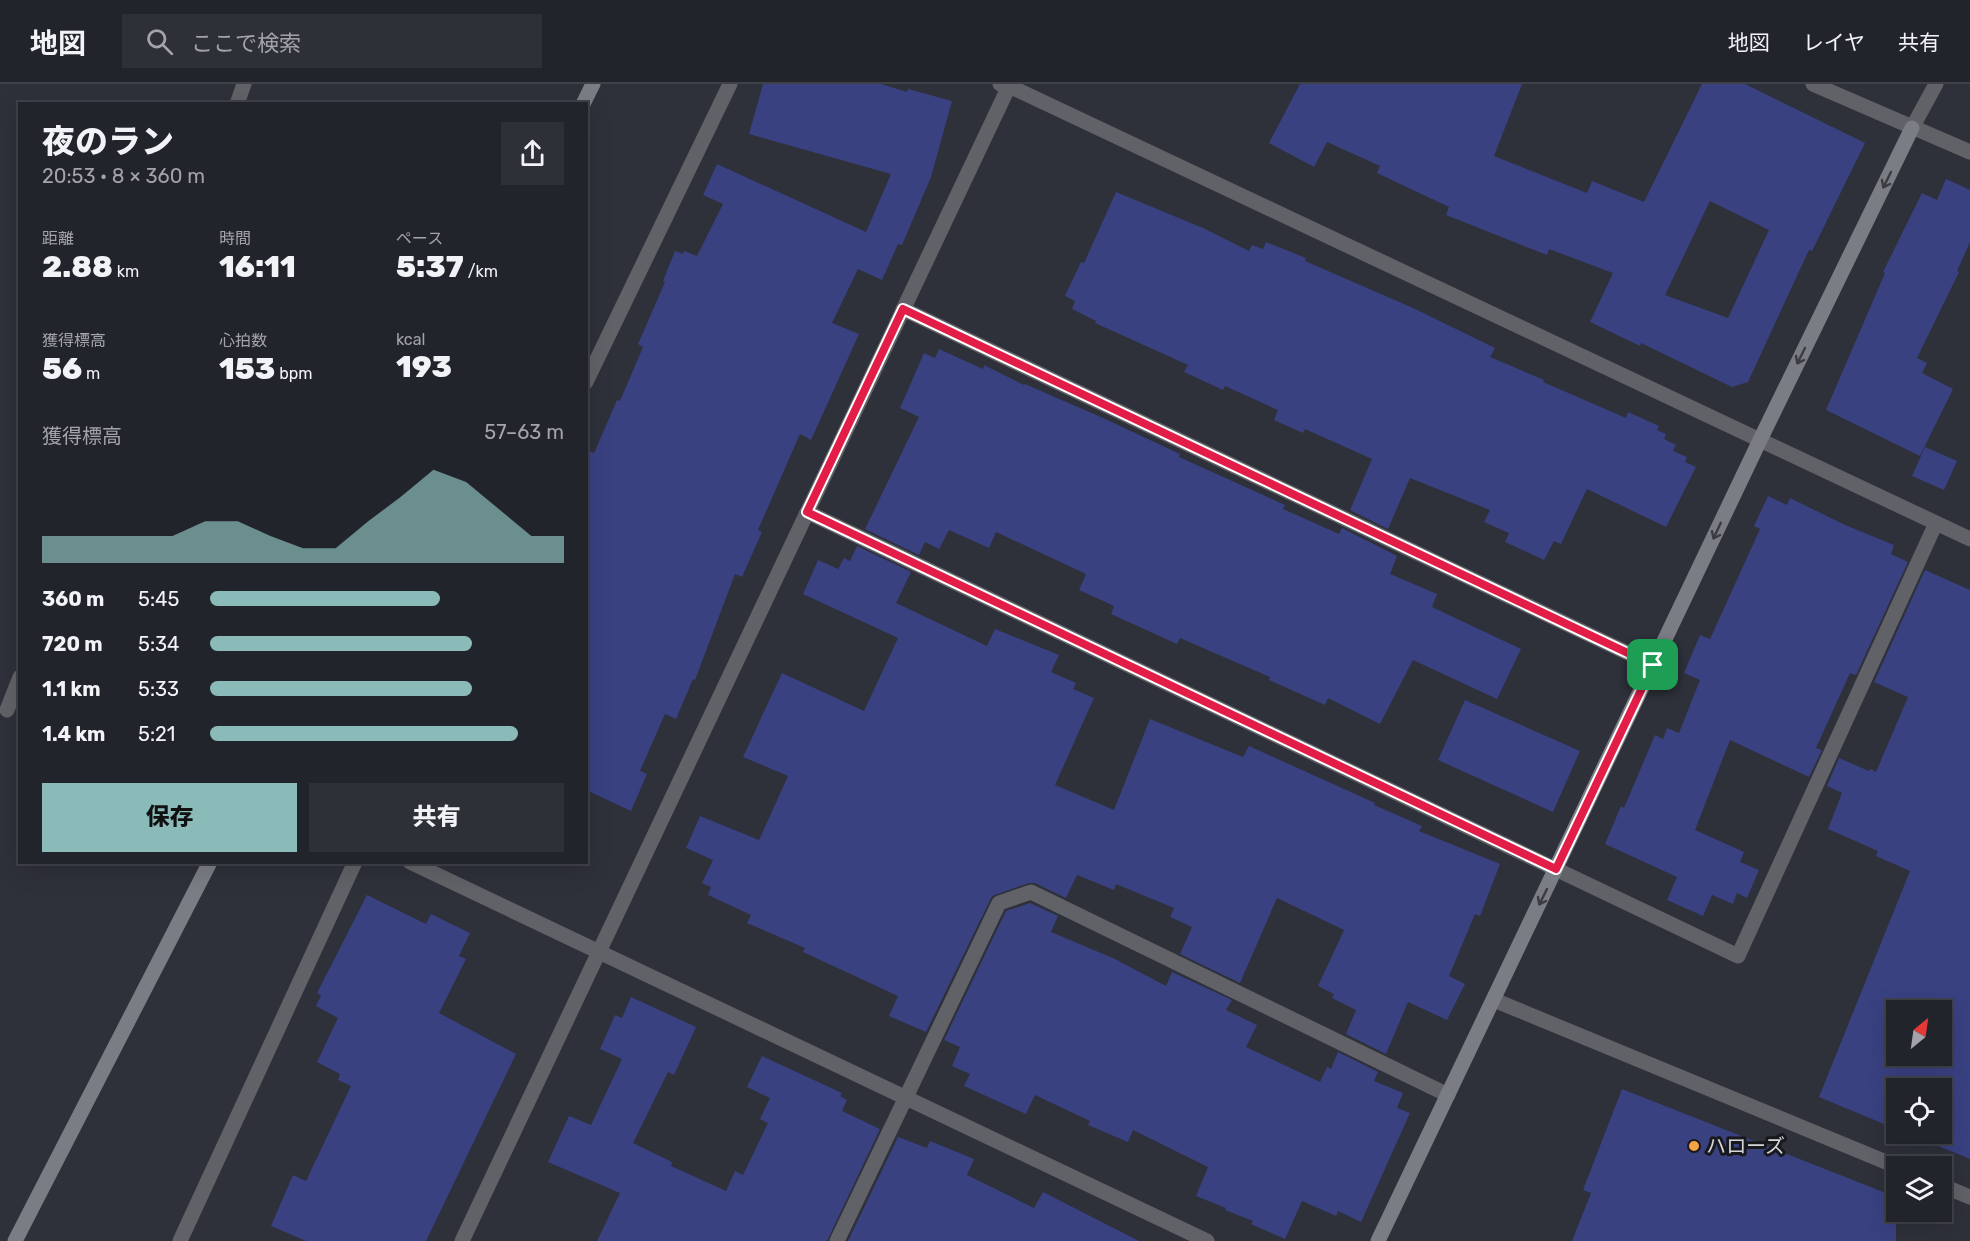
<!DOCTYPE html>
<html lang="ja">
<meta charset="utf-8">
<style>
:root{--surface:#22242c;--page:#2e3038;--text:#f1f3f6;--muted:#a2a4a9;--line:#3f4148;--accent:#8bbbb9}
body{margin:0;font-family:Rubik,"Noto Sans JP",sans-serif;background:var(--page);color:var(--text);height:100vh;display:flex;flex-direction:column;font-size:22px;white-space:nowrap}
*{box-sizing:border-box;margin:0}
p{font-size:20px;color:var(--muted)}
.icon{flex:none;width:33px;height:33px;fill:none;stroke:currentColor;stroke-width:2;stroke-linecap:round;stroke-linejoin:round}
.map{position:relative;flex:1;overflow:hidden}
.drawer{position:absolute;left:18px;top:18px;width:570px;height:762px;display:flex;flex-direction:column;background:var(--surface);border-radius:0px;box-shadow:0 6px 24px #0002,0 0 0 2px var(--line)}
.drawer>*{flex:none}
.needle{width:39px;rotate:29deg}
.tools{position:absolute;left:1886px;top:916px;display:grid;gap:12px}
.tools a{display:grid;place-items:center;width:66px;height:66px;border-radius:0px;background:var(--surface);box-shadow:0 6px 24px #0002,0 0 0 2px var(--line);font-size:30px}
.pin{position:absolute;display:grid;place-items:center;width:51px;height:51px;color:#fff;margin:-26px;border-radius:12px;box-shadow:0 3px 9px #0006}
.round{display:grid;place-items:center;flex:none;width:63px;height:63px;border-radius:0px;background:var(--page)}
.summary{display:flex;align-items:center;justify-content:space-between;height:102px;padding:0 24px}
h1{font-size:33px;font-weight:800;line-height:45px}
.metrics{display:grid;grid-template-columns:repeat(3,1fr);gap:9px;height:102px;padding:6px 24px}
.metrics div{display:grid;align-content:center}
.metrics b{font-size:30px;font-weight:800}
.metrics small{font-size:16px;font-weight:400}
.metrics p{font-size:16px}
.chart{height:168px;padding:12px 24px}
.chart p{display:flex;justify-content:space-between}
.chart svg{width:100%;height:108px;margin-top:6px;fill:var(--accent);opacity:.7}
.cta{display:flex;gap:12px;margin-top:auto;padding:12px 24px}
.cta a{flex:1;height:69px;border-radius:0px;background:var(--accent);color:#111;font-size:24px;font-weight:800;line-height:69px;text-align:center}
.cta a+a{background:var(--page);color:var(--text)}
ul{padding:0 24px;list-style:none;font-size:20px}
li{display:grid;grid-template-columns:96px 72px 1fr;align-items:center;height:45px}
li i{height:15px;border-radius:8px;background:var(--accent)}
header{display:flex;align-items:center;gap:36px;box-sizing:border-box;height:84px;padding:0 30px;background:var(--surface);border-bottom:2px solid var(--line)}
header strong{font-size:28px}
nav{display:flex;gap:33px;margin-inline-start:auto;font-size:21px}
.search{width:420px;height:54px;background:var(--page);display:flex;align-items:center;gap:15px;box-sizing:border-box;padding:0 21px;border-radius:0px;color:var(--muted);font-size:22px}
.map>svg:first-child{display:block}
.building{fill:#394181;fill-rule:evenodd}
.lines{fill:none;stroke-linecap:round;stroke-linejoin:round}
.lane{stroke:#616267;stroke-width:15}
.street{stroke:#616267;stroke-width:15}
.secondary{stroke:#7b7d85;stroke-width:15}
.oneway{stroke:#3b3c41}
.route-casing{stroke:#fff;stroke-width:12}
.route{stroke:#e11d48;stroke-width:8}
.poi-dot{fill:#f6a247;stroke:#18191d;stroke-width:2}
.labels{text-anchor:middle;stroke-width:6;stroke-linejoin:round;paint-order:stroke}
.poi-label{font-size:20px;fill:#d4d6dc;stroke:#18191d;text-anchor:start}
</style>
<header>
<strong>地図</strong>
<div class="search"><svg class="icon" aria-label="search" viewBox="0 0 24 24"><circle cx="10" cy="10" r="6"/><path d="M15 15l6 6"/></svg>ここで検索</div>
<nav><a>地図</a><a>レイヤ</a><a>共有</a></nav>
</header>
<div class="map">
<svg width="1970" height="1157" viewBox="0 0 1970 1157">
<rect width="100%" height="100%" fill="#2e303a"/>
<!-- building -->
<g class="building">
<polygon points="763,0 881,0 907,8 908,5 952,17 931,93 902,161 898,160 882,196 858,185 832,239 859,250 811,356 800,350 758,446 762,448 742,493 735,490 695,596 693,595 676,635 665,630 640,687 647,690 631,727 586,706 586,366 594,369 617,316 620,317 643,263 638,260 665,198 663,197 675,167 683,170 684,167 697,172 723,120 703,111 717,80 866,148 891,90 749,50"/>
<path d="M1300,0h222l-28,72 93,37 5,-12 52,21 58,-118h43l120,59 -53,108 -3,-1 -61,132 -16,5 -91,-44 -1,3 -50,-24 23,-49 -64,-24 -2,6 -101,-40 3,-8 -72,-34 3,-7 -53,-24 -13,25 -45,-24zM1710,117l59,29 -41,88 -63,-23z"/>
<polygon points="1946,95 1970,106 1970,158 1957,187 1959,188 1917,274 1927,279 1922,289 1953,305 1920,372 1826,326 1885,189 1883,188 1922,109 1937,116"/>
<polygon points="1116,108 1203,144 1249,167 1252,161 1263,165 1266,158 1306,174 1305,177 1413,224 1495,264 1490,273 1544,296 1543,298 1626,334 1628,328 1659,342 1657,346 1666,350 1664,355 1676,361 1673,367 1687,373 1685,378 1696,383 1666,443 1587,405 1561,460 1554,457 1544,476 1505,458 1509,449 1484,438 1490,426 1410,394 1388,445 1350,426 1372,375 1305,345 1303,349 1274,336 1278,326 1225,302 1223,306 1184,288 1188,281 1095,239 1096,237 1072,225 1075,217 1065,212 1081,178 1084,179"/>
<polygon points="939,265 983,285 984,281 1024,301 1025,300 1103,334 1180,370 1179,373 1285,421 1283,425 1339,450 1342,444 1397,472 1390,490 1437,510 1432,523 1521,565 1497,615 1413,576 1380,640 1328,614 1325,621 1269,596 1270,593 1180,554 1177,560 1111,530 1114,522 1079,506 1086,490 996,448 989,464 949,446 939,465 925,458 919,471 865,445 919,333 900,324 924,269 935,274"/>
<polygon points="1925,363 1957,377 1944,406 1912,392"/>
<polygon points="1768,412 1787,421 1790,414 1845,441 1894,461 1891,470 1908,478 1856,591 1850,589 1816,664 1822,666 1809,693 1730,656 1695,746 1744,768 1740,778 1759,786 1747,814 1737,809 1733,820 1712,811 1703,832 1667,816 1677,793 1605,760 1621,722 1624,724 1655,651 1663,655 1667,644 1679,649 1700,596 1684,589 1700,551 1710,555 1760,445 1754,442"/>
<polygon points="857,462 911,488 896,519 987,562 995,545 1059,571 1051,588 1076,599 1073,605 1094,614 1055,701 1114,726 1150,635 1243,673 1249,662 1375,719 1374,721 1422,742 1419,747 1500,780 1480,832 1475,830 1449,892 1465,900 1447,936 1408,918 1386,970 1346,950 1356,926 1332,914 1334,910 1318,902 1344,846 1277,814 1240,899 1180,870 1192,843 1170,833 1174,824 1116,800 1114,806 1077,791 1066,814 1035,799 1029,799 992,812 926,948 889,932 898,912 803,868 805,864 747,839 751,831 708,811 711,803 702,799 713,776 686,764 700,732 759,756 788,692 743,673 782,589 864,627 898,554 803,510 818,476 838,485 844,474 850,477"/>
<path d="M1925,486l45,20v569l-61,-25h32v-45h-45v40l-77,-32 91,-226 -34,-15 2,-5 -50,-22 14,-36 -15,-7 12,-28 30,13 2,-2 5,3 32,-75 -34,-15zM1896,927h45v45h-45z"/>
<polygon points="1465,616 1580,667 1553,728 1438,676"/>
<polygon points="367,811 426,840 431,830 470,849 459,872 466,875 439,929 516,970 426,1157 306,1157 271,1142 293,1091 306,1097 351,1002 338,996 340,990 317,978 338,934 316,922 321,911 317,909"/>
<polygon points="1030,819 1058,832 1051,848 1115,875 1166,902 1172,888 1232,916 1226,926 1257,941 1246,963 1320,998 1327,983 1331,985 1338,968 1378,988 1374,997 1403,1009 1397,1024 1410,1029 1361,1138 1338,1127 1336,1132 1302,1117 1285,1155 1251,1140 1253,1137 1225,1126 1226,1124 1196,1112 1208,1083 1133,1046 1128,1058 1088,1041 1090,1037 1035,1011 1026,1030 964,1002 970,990 952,982 960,963 944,956 1006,827"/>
<polygon points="631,913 696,943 674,991 668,988 633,1059 672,1078 671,1082 726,1107 735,1087 743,1091 768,1039 760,1035 770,1014 747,1003 762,972 842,1009 840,1012 847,1016 842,1027 880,1045 827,1157 597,1157 620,1109 548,1078 569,1032 591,1041 622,975 600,965 615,931 622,934"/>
<polygon points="1622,1005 1896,1113 1896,1157 1572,1157 1591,1109 1583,1106"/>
<polygon points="898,1053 927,1064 930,1057 974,1075 967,1091 1034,1124 1043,1108 1139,1157 848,1157"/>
</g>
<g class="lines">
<!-- lane -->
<g class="lane">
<polyline points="1494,916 1898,1083"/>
<polyline points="1941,1101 1970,1113"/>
</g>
<!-- street -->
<g class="street">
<polyline points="1000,0 1009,2 1970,455"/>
<polyline points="1813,0 1970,68"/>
<polyline points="237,20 244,0"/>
<polyline points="1912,44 1936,0"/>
<polyline points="903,225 1653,581"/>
<polyline points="586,298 730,0"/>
<polyline points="807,428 1738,872 1936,439"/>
<polyline points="7,626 20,593"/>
<polyline points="410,778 1207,1157"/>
<polyline points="180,1157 355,778"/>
<polyline points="462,1157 1010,0"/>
<polyline points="837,1157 999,819 1031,808 1448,1011"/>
</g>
<!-- secondary -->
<g class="secondary">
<polyline points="583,20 593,0"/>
<polyline points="15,1157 210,778"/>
<polyline points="1378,1157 1760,356 1912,44"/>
</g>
</g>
<!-- one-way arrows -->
<defs><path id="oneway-shaft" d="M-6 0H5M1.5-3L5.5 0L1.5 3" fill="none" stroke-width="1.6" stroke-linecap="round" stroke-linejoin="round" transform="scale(1.5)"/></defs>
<g class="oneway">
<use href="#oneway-shaft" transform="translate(1887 96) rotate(116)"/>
<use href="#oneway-shaft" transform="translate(1801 272) rotate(116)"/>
<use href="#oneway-shaft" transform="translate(1717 447) rotate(115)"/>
<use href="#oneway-shaft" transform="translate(1543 813) rotate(116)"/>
</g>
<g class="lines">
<!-- route casing -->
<g class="route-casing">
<polygon id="route" points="903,225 1653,581 1556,785 807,428"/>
</g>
<!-- route -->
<use href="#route" class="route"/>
</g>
<!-- markers -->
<circle class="poi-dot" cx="1694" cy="1062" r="6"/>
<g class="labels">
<!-- poi labels -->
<g class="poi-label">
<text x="1706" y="1069">ハローズ</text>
</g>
</g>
</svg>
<div class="tools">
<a><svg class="needle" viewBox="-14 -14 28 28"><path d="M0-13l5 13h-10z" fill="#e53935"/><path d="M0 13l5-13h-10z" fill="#a2a4a9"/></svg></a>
<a><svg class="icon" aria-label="locate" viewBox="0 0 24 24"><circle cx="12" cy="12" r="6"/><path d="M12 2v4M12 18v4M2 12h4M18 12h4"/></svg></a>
<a><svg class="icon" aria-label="layers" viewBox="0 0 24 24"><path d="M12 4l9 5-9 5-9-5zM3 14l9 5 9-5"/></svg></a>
</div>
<div class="pin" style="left:1653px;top:581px;background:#1e9e55"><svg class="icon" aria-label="arrive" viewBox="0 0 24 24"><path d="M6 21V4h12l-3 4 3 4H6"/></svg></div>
<section class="drawer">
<div class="summary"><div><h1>夜のラン</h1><p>20:53 · 8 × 360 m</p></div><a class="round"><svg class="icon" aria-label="share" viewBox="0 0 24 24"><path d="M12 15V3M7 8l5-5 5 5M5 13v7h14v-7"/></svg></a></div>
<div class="metrics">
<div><p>距離</p><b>2.88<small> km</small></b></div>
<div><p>時間</p><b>16:11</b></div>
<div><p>ペース</p><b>5:37<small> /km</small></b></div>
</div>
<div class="metrics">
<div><p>獲得標高</p><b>56<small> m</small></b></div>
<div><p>心拍数</p><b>153<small> bpm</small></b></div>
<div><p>kcal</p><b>193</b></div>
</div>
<div class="chart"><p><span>獲得標高</span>57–63 m</p>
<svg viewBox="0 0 160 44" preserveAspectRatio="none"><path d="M0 44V33L10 33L20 33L30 33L40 33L50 27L60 27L70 33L80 38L90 38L100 27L110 17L120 6L130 11L140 22L150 33L160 33V44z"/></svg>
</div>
<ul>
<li><b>360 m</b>5:45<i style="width:65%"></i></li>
<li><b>720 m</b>5:34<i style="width:74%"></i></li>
<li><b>1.1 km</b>5:33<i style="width:74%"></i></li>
<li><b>1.4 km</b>5:21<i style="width:87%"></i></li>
</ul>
<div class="cta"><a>保存</a><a>共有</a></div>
</section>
</div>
